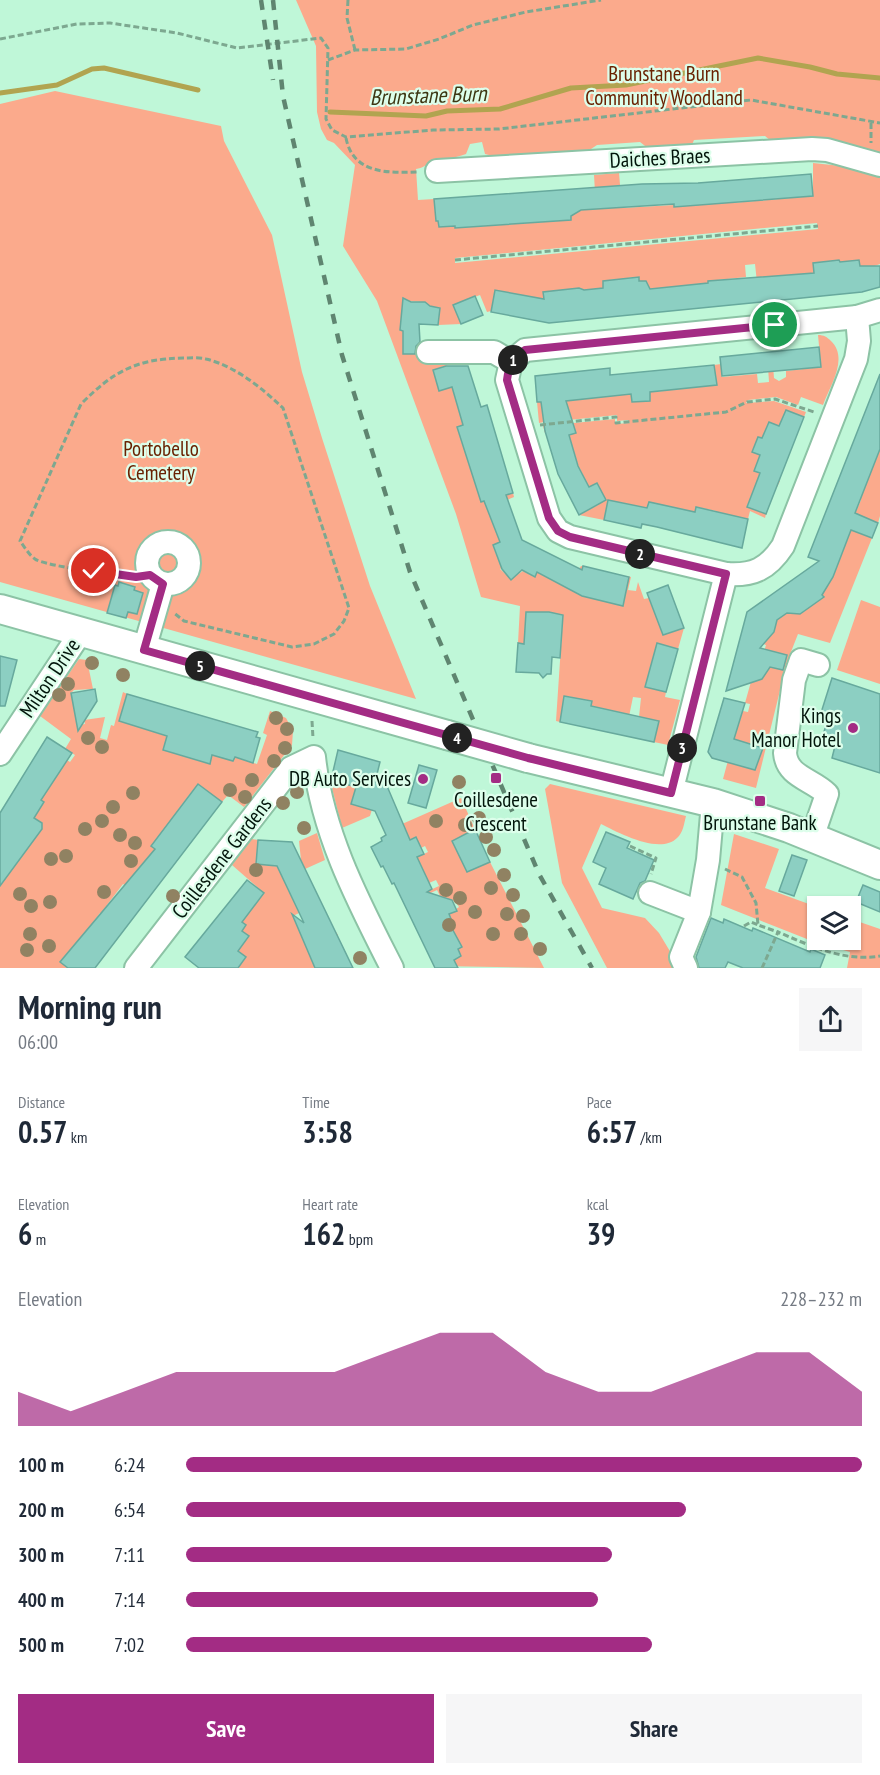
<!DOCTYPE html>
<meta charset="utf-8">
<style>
:root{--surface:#fff;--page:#f6f6f7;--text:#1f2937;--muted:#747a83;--accent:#a32c84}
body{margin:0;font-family:"PT Sans Narrow",sans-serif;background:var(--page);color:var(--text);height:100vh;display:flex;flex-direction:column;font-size:22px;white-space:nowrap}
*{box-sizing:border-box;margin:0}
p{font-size:20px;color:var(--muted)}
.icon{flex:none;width:33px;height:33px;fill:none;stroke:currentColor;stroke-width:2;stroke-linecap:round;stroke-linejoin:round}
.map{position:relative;height:968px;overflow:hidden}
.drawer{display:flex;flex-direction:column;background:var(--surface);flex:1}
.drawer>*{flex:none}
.controls{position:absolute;left:807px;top:896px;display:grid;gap:12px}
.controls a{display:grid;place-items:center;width:54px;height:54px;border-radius:0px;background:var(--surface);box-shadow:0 2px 4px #0004;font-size:30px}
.pin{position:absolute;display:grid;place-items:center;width:51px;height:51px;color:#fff;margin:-26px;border:3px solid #fff;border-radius:50%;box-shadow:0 2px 6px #0007}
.km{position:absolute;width:30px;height:30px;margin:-15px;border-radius:50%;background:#222;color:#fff;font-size:16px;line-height:30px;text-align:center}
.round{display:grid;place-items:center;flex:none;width:63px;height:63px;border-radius:0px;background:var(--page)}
.headline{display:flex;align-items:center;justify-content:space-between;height:102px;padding:0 18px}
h1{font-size:33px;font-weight:700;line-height:45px}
.stats{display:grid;grid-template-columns:repeat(3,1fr);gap:9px;height:102px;padding:6px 18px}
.stats div{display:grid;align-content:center}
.stats b{font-size:30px;font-weight:700}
.stats small{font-size:16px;font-weight:400}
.stats p{font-size:16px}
.chart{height:168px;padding:12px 18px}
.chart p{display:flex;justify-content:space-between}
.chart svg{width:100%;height:108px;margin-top:6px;fill:var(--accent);opacity:.7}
.button{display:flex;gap:12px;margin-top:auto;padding:12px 18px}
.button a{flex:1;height:69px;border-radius:0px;background:var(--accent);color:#fff;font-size:24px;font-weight:700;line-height:69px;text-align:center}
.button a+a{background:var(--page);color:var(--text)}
ul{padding:0 18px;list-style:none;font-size:20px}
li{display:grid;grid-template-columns:96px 72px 1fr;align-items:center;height:45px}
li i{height:15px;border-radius:8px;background:var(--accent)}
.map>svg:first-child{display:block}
.green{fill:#fbaa8c;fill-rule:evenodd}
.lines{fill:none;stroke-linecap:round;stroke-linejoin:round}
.stream{stroke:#b1a450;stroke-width:5}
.building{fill:#8ccfc2;stroke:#67a99d;stroke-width:1.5}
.minor-casing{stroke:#8cc3a5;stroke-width:26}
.major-casing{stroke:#8cc3a5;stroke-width:32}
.path{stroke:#7da890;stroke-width:3;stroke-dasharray:6 3;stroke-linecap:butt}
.minor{stroke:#fff;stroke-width:22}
.major{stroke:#fff;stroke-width:28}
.rail{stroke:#5f8570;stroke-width:4.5;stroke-dasharray:10 10;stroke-linecap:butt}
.major-bridge-casing{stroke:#8cc3a5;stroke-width:32;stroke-linecap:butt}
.major-bridge{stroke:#fff;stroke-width:28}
.tree{fill:#908262}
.route-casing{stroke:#fff;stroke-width:12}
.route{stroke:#a32c84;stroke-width:8}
.poi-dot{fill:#a32c84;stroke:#ddfeeb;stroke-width:2}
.labels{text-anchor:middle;stroke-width:4.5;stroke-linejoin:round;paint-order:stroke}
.park-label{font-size:21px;fill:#692202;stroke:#ddfeeb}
.street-label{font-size:21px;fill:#02150b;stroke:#ddfeeb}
.poi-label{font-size:21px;fill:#02150b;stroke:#ddfeeb;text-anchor:end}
.water-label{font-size:22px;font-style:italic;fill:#3d3713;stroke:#ddfeeb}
</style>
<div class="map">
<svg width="880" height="968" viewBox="0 0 880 968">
<rect width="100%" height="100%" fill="#bff7d8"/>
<!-- green -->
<g class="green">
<path d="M296,0h584v159l-109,-18 -6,-5 -71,4 -3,7 -42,2 -9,-7 -43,3 -9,6 -91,6 -12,-3 -3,-12 -12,2 -4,10c-12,5 -24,4 -36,9 -5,2 -7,5 -14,6l2,31 16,-1 2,22h2l1,6 16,-1 1,2 115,-8 -1,-9 26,-2 -2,-34 25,-2 3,35 104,-6 -2,-22h6l2,23 81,-7v-33l28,3 39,9v89l-11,4 -29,-6 -1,-2 -26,3 1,10 -47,4 2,24h-10l-4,-37 -10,1 1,12 -38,4 3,25 -10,-22 -45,5 -4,23 -3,-25h-2l-1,-6h-7l-1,-4 -10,1v11l-10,1 -1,-11 -14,2 1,10 -54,9 3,23 -10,-1 -48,-32 -4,21 -4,1 -7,-17 -26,10 7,19 -23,1 1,-15 -11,-4 -3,-4 -17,-1 -5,3 -3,26 19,3 -16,9 1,12h16v6l46,-2v1l-33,11 6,20 13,-3 6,20 21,-6 2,6 -15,4 4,13 -13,3 5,16 13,-3 24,6 2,6 -21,6 -7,16 8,28 32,-9 1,4 -7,3 -18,14 11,28 -7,3 3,9 16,6 -12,9 11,10 12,-8 11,6 3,-5 28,15 16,-21h2l-6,28 19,5 26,-2 4,-21 5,1 -3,13 8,1 2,-9 6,17 5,-1 14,37 21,-7 -6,21 -21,-5 -11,43 20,5 -1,5 15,3 -12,45 -14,-3 5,-21 -20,-4 2,-19 -8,-1 -8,39 -6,-24 -19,-4 -13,19 5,-26 -9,-2v5l-12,-2 1,-5 -8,-1 -4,26 -4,-1 7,-105 -31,28 -14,-1 2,-37 -39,-9 -25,-83 -79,-213 -34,-55 12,-81 -21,-22 -7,-3 -6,-11 -4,-17 -1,-66zM817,223l1,6 -363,34v-5z"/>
<polygon points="55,91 221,126 224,141 272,235 302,372 322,438 370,586 416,699 0,582 0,104"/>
<path d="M818,335c6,0 9,2 13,6 18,17 -1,45 -8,64l-22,-8 -3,8 -22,-8 -28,3 -2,3 28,-2 32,11 -2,5 -18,-7 -7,16 -10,-4 -7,16 -10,14 8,3 -5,16 25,10 -3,6 -19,-8 -11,27 19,8 -1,4 -15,-7 -2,8 -34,2 2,-10 -19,-4 -2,5 -15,-3 -2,5 -24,-10 -5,22 -7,-2 3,-16 -36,-8 -5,20 -25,-5 19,-10 6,-9 -7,-13 -8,4 -9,-18 -20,10 -3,-8 21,-6 -9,-30 7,-2 -3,-8 -28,8 -2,-7 72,-7v5l15,-1 -2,-3 -11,1v-6l-58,6 -16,-8 1,9 -5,1 -2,-21 12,-1 11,-6 -2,-22h5l68,21 1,8 18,-1v-9l14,-1 -1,-20 8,19 45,-5 -2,-20 7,-1 1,13 35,-3 1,9 11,-1 -2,-30h5l2,26 5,3 7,-4v-6l35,-4z"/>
<polygon points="880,449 880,516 878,523 845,509 857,509 861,500 850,496 873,466"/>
<polygon points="844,527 872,538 830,643 798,634 787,662 756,788 723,779 740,716 722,707 748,712 750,704 745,703 752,678 760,680 764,677 761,671 733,664 735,657 761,662 766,645 761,643 774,632 775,627 767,618 747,612 762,602 775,606 782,616 794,608 800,614 805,611 806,600 811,606 823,597 819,591 833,572 816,562 829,565 840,557 849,536"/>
<polygon points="861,600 880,607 880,684 837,670"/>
<polygon points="79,659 87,660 93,689 74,690 71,693 77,725 85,724 84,720 105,717 100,738 107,740 111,725 114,726 123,692 127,694 123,707 133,710 129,724 163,735 176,708 163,750 173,753 220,740 225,722 229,723 225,737 226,758 233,761 235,757 257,764 267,735 263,733 270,711 286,718 293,731 292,745 244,807 228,795 222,802 193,790 177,811 191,821 151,846 167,859 165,862 153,852 131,878 134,892 123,884 107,905 120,915 111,921 100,913 71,952 69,951 60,961 68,968 0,968 0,869 42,829 41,823 32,817 27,795 42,805 44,802 41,800 67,760 70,762 75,755 65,749 71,739 40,716"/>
<polygon points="330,780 356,787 351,804 367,809 377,793 370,816 342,828"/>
<path d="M550,784l136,32c-2,8 -3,17 -9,22 -17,17 -58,-5 -76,-14l-19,44 20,40 43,10 14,15 21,35h-73l-45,-85 -17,-94z"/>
<polygon points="461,798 475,829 452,841 467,872 490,862 544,968 441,966 461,956 458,949 461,947 425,932 451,919 449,914 459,907 455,901 452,900 444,904 437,890 405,905 404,902 439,886 436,880 429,883 425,875 386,872 428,852 425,846 421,848 416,837 401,844 393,828"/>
<polygon points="317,833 325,860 305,869 306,873 285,883 299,913 293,916 307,945 336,932 338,935 317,945 319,951 310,956 315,968 233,968 246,958 238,950 242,931 234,916 244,919 264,893 232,865 252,839 258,840 257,861 272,863 272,866 305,869 301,860 299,841"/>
<polygon points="734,834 779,849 765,888 817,907 818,939 850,939 851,919 880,929 880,968 847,968 850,952 812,941 721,905"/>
</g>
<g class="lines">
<!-- stream -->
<g class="stream">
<polyline points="0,93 57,85 92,69 104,68 198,90"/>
<polyline points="330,112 426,116 447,111 500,109 571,88 626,85 758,58 810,67 837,74 880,78"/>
</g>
</g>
<!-- building -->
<g class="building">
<polygon points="811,174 813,196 674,207 674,204 581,210 571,216 571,220 455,228 455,226 439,227 438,221 436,221 434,199 642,184 698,183"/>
<polygon points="839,260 840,262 859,260 860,266 880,266 880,287 862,292 549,323 491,312 495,290 544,299 543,292 579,288 584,290 603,288 603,281 639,277 639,281 646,281 650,289 708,283 708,281 814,273 813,263"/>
<polygon points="475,296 483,315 461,324 453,305"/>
<polygon points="403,298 411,302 425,302 430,306 440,308 438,325 419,324 420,342 416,346 415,354 403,354 403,331 400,330"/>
<polygon points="819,347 821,367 722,376 720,357"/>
<polygon points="714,365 717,385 650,392 650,401 632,402 631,394 566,401 576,433 569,435 578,466 589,487 597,483 606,500 579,515 558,474 545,431 541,402 537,402 535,376 610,368 610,375"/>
<polygon points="446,366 468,366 481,407 487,405 513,493 506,495 522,540 582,570 583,566 629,577 623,606 582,596 537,572 535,577 522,570 511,580 502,569 493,545 500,542 484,501 481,502 457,427 463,425 452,387 439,391 433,370"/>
<polygon points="880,374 880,449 855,513 878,523 872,538 851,530 833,577 822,595 824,597 800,614 787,613 777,620 774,632 760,648 787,655 783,670 770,667 762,679 726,691 747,612 819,561 808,557"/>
<polygon points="786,410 804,417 766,514 747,507 760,473 754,471 760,455 752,452 758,437 762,438 769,422 779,426"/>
<polygon points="608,500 647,508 649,502 695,512 696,507 748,519 742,548 657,527 642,524 641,528 604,520"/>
<polygon points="119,582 135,587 134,590 143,593 137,614 128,612 126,618 107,613 115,585 118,586"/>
<polygon points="668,585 684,628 663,635 647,593"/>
<polygon points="526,612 549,612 563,615 560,658 552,657 551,674 547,674 543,678 539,673 516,672 518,643 524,644"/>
<polygon points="657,643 678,649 666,692 645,687"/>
<polygon points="0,656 17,660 5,706 0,706"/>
<polygon points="832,678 880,694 880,773 832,758 836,742 822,738 828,719 820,716"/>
<polygon points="95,689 97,701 78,731 71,693"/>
<polygon points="127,694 258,732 256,737 260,738 253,763 235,757 233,761 212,755 210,764 163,750 167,736 119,721"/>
<polygon points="564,696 592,701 591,706 659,721 654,742 560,722"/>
<polygon points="724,698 745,703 734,739 763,748 755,770 712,758 708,752"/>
<polygon points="47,737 72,753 41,800 44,802 34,818 42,823 42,829 0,886 0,813"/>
<polygon points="338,750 380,762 375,782 387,786 410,840 416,837 424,854 417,857 432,889 427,892 452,900 457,911 449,914 451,919 448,921 462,947 458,949 461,956 454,960 458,968 435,968 394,883 392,884 383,866 381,867 371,847 382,841 381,838 386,835 375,811 351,804 356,787 331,780"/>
<polygon points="419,765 437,770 426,808 408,803"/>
<polygon points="198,784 222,802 95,968 68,968 60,962 155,849 151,846"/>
<polygon points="475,829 490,862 467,872 452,841"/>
<polygon points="606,832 630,842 627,848 654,860 645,881 640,883 633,899 599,884 606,868 593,862"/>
<polygon points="258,840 292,842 353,968 315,968 292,914 304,923 277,866 256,864"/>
<polygon points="792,855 807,860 794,896 779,891"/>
<polygon points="247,880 264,893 242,922 246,925 242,931 249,936 238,951 246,957 238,968 199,968 185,957"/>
<polygon points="863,885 880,892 880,912 856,902"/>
<polygon points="711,918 723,923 724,919 752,931 753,928 810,952 811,949 825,955 820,968 743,968 728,962 725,968 699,968 696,957"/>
</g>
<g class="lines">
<!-- minor casing -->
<g class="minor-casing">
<g id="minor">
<polyline points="437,171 812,149 827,150 880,165"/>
<polyline points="428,352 494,352 511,362"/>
<circle cx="168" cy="563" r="21"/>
<polyline points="726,574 570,537 558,531 549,518 507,380 511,362 525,350 857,317"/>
<polyline points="144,650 163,584"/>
<polyline points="0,754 81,632"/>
<path d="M671,793l55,-219c27,2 42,-5 57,-28l73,-187 3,-18 -2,-24 23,-7"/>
<path d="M812,838l15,-44c-15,-15 -40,-17 -42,-41l9,-73 7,-20 17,5"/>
<polyline points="650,893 699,912"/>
<path d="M136,968l155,-200 23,-11c8,76 44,144 78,211"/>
<polyline points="686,968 681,957 699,912 708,860 713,803"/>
</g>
</g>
<!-- major casing -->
<g class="major-casing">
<g id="major">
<polyline points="0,609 447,735"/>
<polyline points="528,758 713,803 789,828 880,865"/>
</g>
</g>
<!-- path -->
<g class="path">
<polyline points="348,0 347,18 355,50"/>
<polyline points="0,39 77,24 110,23 177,33 237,48 321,38 328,48 326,119 332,130 346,137 433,130 499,129 751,100 880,123"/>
<polyline points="328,60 355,50 406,49 439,39 473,25 526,12 601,0"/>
<polyline points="871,123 871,143"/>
<path d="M346,138c7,36 42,35 71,34"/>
<polyline points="455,260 818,226"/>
<polyline points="540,425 616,417 616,423 726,412 747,402 775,399 814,412"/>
<path d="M145,576c-14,2 -101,-10 -110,-17 -6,-4 -11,-13 -15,-18l61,-137c33,-33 55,-45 102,-46 7,0 16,-1 23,1 29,7 56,29 77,49l66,200 -5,13 -10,13 -20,10 -22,3 -108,-26 -10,-8"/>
<polyline points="312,721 313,738"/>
<polyline points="630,846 656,858 651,874"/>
<polyline points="725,869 742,877 756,903 758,925 778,932"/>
<polyline points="744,926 751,922 758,925"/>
<path d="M762,968l16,-36c33,14 66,30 102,24"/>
</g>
<!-- minor -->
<use href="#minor" class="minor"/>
<!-- major -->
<use href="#major" class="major"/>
<!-- rail -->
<g class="rail">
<polyline points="261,0 273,80"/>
<polyline points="273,0 283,96 342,355 410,572 539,874 592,968"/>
</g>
<!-- major-bridge casing -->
<g class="major-bridge-casing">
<polyline id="major-bridge" points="447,735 528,758"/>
</g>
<!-- major-bridge -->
<use href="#major-bridge" class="major-bridge"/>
</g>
<!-- trees -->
<g class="tree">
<circle cx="92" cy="663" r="7"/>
<circle cx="123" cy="675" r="7"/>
<circle cx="68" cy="684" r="7"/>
<circle cx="59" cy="695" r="7"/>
<circle cx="276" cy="718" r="7"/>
<circle cx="287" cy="729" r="7"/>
<circle cx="88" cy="738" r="7"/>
<circle cx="102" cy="747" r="7"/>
<circle cx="285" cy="748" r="7"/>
<circle cx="274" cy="761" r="7"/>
<circle cx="252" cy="780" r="7"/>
<circle cx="459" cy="782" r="7"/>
<circle cx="230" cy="790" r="7"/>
<circle cx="297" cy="792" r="7"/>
<circle cx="133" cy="793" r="7"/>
<circle cx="245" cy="797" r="7"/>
<circle cx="283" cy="803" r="7"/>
<circle cx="113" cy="807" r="7"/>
<circle cx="479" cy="818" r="7"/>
<circle cx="102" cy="821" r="7"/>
<circle cx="436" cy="821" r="7"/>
<circle cx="465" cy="825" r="7"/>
<circle cx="304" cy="828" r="7"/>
<circle cx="85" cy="829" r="7"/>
<circle cx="120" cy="835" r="7"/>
<circle cx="486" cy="837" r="7"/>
<circle cx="135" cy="843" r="7"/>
<circle cx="494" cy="850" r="7"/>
<circle cx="66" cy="856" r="7"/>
<circle cx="51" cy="859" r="7"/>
<circle cx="131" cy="861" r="7"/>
<circle cx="256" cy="870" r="7"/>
<circle cx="504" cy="875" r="7"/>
<circle cx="491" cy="888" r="7"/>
<circle cx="446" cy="890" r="7"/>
<circle cx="104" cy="892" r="7"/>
<circle cx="20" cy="894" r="7"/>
<circle cx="513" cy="895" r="7"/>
<circle cx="173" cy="896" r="7"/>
<circle cx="460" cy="898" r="7"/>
<circle cx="50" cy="902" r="7"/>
<circle cx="31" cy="906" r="7"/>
<circle cx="475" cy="912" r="7"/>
<circle cx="507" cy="914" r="7"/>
<circle cx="523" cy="916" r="7"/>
<circle cx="449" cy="925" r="7"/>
<circle cx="30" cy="934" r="7"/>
<circle cx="493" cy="934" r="7"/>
<circle cx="521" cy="934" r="7"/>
<circle cx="49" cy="946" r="7"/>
<circle cx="540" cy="949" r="7"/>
<circle cx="27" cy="950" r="7"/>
<circle cx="360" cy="958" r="7"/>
</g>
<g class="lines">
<!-- route casing -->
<g class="route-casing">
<path id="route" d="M94,571l42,6 14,-2 13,9 -19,66 384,108 143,35 55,-219 -156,-37 -12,-6 -9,-13 -42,-138c2,-15 6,-22 18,-30l250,-25"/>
</g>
<!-- route -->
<use href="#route" class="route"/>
</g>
<!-- markers -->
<g class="poi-dot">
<circle cx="853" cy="728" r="6"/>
<rect x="490" y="772" width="12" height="12" rx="3"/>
<circle cx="423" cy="779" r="6"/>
<rect x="754" y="795" width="12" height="12" rx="3"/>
</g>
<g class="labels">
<!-- park labels -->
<g class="park-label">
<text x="664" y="81">Brunstane Burn<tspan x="664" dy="24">Community Woodland</tspan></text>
<text x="161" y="456">Portobello<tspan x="161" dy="24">Cemetery</tspan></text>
</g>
<!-- street labels -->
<g class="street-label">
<text transform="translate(660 158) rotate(-3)" y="7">Daiches Braes</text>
<text transform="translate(50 678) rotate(-56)" y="7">Milton Drive</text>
<text transform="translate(222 858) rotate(-52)" y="7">Coillesdene Gardens</text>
</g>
<!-- poi labels -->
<g class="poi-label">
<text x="841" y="723">Kings<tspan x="841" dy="24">Manor Hotel</tspan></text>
<text x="411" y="786">DB Auto Services</text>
<text x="496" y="807" text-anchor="middle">Coillesdene<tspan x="496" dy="24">Crescent</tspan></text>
<text x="760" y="830" text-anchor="middle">Brunstane Bank</text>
</g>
<!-- water labels -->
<g class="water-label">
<text transform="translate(428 95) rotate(-2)" y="8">Brunstane Burn</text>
</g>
</g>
</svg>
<div class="controls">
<a><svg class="icon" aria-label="layers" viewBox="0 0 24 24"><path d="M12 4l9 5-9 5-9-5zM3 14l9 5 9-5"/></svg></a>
</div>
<div class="pin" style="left:775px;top:325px;background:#1e9e55"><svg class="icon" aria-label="arrive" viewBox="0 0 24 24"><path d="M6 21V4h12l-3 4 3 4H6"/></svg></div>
<div class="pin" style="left:94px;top:571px;background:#d93025"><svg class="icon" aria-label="check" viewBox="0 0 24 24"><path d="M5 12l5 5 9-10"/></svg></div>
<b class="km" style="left:513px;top:360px">1</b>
<b class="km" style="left:640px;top:554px">2</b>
<b class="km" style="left:682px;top:748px">3</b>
<b class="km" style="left:457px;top:738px">4</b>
<b class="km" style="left:200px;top:666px">5</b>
</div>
<section class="drawer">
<div class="headline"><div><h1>Morning run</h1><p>06:00</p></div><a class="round"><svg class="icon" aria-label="share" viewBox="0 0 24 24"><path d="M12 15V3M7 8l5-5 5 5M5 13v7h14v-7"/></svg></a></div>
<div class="stats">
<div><p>Distance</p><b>0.57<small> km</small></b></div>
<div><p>Time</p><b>3:58</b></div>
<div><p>Pace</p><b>6:57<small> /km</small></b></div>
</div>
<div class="stats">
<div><p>Elevation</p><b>6<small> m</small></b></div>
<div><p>Heart rate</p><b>162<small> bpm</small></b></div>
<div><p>kcal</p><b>39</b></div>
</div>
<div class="chart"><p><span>Elevation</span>228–232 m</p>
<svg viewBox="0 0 160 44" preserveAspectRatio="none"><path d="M0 44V30L10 38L20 30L30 22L40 22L50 22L60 22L70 14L80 6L90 6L100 22L110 30L120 30L130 22L140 14L150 14L160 30V44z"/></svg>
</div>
<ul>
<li><b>100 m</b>6:24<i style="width:100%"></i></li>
<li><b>200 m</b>6:54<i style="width:74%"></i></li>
<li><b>300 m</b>7:11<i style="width:63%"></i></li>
<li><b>400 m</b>7:14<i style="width:61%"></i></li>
<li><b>500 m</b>7:02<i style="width:69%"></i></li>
</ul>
<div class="button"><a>Save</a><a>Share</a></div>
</section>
